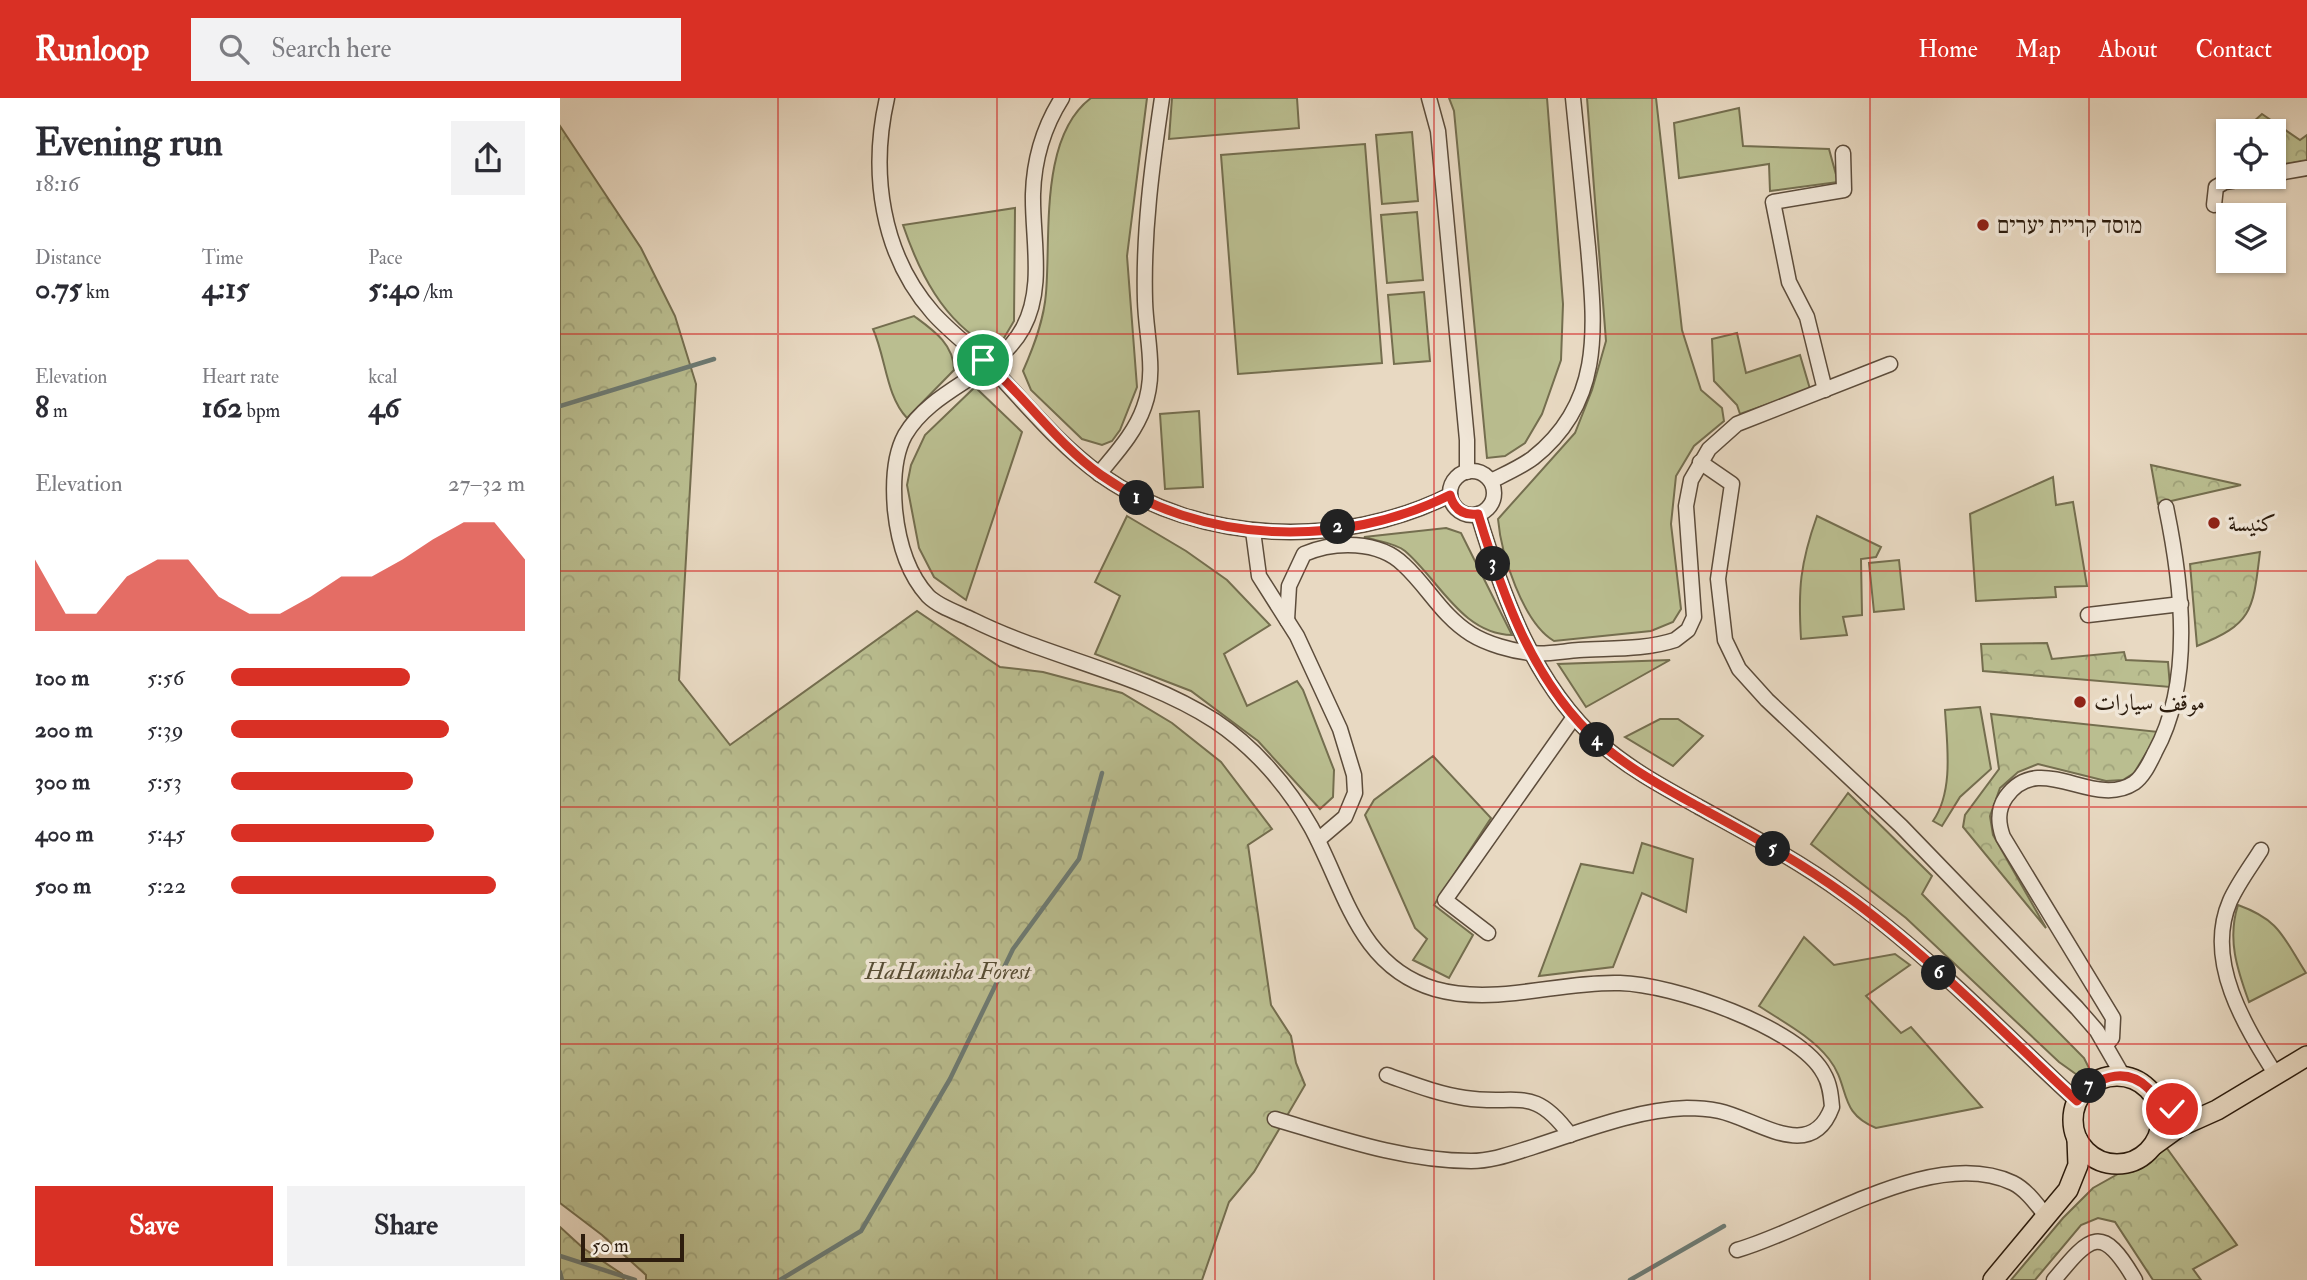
<!DOCTYPE html>
<meta charset="utf-8">
<style>
:root{--surface:#fff;--page:#f2f2f3;--text:#2b2b33;--muted:#7c7c81;--accent:#d93025}
body{margin:0;font-family:"IM FELL Double Pica",Amiri,"Frank Ruhl Libre",serif;background:var(--page);color:var(--text);height:100vh;display:flex;flex-direction:column;font-size:26px;white-space:nowrap}
*{box-sizing:border-box;margin:0}
p{font-size:23px;color:var(--muted)}
.icon{flex:none;width:38px;height:38px;fill:none;stroke:currentColor;stroke-width:2;stroke-linecap:round;stroke-linejoin:round}
.map{position:relative;flex:1;overflow:hidden}
.drawer{display:flex;flex-direction:column;background:var(--surface);width:560px}
.drawer>*{flex:none}
.controls{position:absolute;left:1656px;top:21px;display:grid;gap:14px}
.controls a{display:grid;place-items:center;width:70px;height:70px;border-radius:0px;background:var(--surface);box-shadow:0 2px 5px #0004;font-size:35px}
.scale{position:absolute;left:21px;bottom:18px;width:103px;box-sizing:border-box;padding-left:7px;border:4px solid #2d1d0e;border-top:0;font-size:19px;line-height:24px;white-space:nowrap;color:#2d1d0e;-webkit-text-stroke:5px #f0e6d7;paint-order:stroke}
.pin{position:absolute;display:grid;place-items:center;width:60px;height:60px;color:#fff;margin:-30px;border:4px solid #fff;border-radius:50%;box-shadow:0 2px 7px #0007}
.km{position:absolute;width:35px;height:35px;margin:-18px;border-radius:50%;background:#222;color:#fff;font-size:19px;line-height:35px;text-align:center}
.round{display:grid;place-items:center;flex:none;width:74px;height:74px;border-radius:0px;background:var(--page)}
.overview{display:flex;align-items:center;justify-content:space-between;height:119px;padding:0 35px}
h1{font-size:38px;font-weight:800;line-height:52px}
.metrics{display:grid;grid-template-columns:repeat(3,1fr);gap:10px;height:119px;padding:7px 35px}
.metrics div{display:grid;align-content:center}
.metrics b{font-size:30px;font-weight:800}
.metrics small{font-size:19px;font-weight:400}
.metrics p{font-size:19px}
.chart{height:196px;padding:14px 35px}
.chart p{display:flex;justify-content:space-between}
.chart svg{width:100%;height:126px;margin-top:7px;fill:var(--accent);opacity:.7}
.cta{display:flex;gap:14px;margin-top:auto;padding:14px 35px}
.cta a{flex:1;height:80px;border-radius:0px;background:var(--accent);color:#fff;font-size:28px;font-weight:800;line-height:80px;text-align:center}
.cta a+a{background:var(--page);color:var(--text)}
ul{padding:0 35px;list-style:none;font-size:23px}
li{display:grid;grid-template-columns:112px 84px 1fr;align-items:center;height:52px}
li i{height:18px;border-radius:9px;background:var(--accent)}
header{display:flex;align-items:center;gap:42px;box-sizing:border-box;height:98px;padding:0 35px;background:var(--accent);color:#fff}
header strong{font-size:33px}
nav{display:flex;gap:38px;margin-inline-start:auto;font-size:24px}
.search{width:490px;height:63px;background:var(--page);display:flex;align-items:center;gap:18px;box-sizing:border-box;padding:0 24px;border-radius:0px;color:var(--muted);font-size:26px}
main{display:flex;flex:1;min-height:0}
.map>svg:first-child{display:block}
.green{fill:#babe90;stroke:#746e4f;stroke-width:2}
.forest{fill:url(#forest-crowns);stroke:#746e4f;stroke-width:2}
.lines{fill:none;stroke-linecap:round;stroke-linejoin:round}
.stream{stroke:#6d7b74;stroke-width:4.5}
.minor-casing{stroke:#5c4c3b;stroke-width:17}
.major-casing{stroke:#2d1d0e;stroke-width:22}
.minor{stroke:#f0e6d7;stroke-width:14}
.major{stroke:#e8d9c2;stroke-width:19}
.route-casing{stroke:#fff;stroke-width:14}
.route{stroke:#d93025;stroke-width:9}
.grid{fill:none;stroke:#d62828;stroke-width:2;stroke-opacity:0.55}
.poi-dot{fill:#8f2418;stroke:#f0e6d7;stroke-width:2.5}
.labels{text-anchor:middle;stroke-width:7;stroke-linejoin:round;paint-order:stroke}
.poi-label{font-size:23px;fill:#2d1d0e;stroke:#f0e6d7;text-anchor:start}
.park-label{font-size:23px;font-style:italic;fill:#574d35;stroke:#f0e6d7}
</style>
<header>
<strong>Runloop</strong>
<div class="search"><svg class="icon" aria-label="search" viewBox="0 0 24 24"><circle cx="10" cy="10" r="6"/><path d="M15 15l6 6"/></svg>Search here</div>
<nav><a>Home</a><a>Map</a><a>About</a><a>Contact</a></nav>
</header>
<main>
<section class="drawer">
<div class="overview"><div><h1>Evening run</h1><p>18:16</p></div><a class="round"><svg class="icon" aria-label="share" viewBox="0 0 24 24"><path d="M12 15V3M7 8l5-5 5 5M5 13v7h14v-7"/></svg></a></div>
<div class="metrics">
<div><p>Distance</p><b>0.75<small> km</small></b></div>
<div><p>Time</p><b>4:15</b></div>
<div><p>Pace</p><b>5:40<small> /km</small></b></div>
</div>
<div class="metrics">
<div><p>Elevation</p><b>8<small> m</small></b></div>
<div><p>Heart rate</p><b>162<small> bpm</small></b></div>
<div><p>kcal</p><b>46</b></div>
</div>
<div class="chart"><p><span>Elevation</span>27–32 m</p>
<svg viewBox="0 0 160 44" preserveAspectRatio="none"><path d="M0 44V19L10 38L20 38L30 25L40 19L50 19L60 32L70 38L80 38L90 32L100 25L110 25L120 19L130 12L140 6L150 6L160 19V44z"/></svg>
</div>
<ul>
<li><b>100 m</b>5:56<i style="width:61%"></i></li>
<li><b>200 m</b>5:39<i style="width:74%"></i></li>
<li><b>300 m</b>5:53<i style="width:62%"></i></li>
<li><b>400 m</b>5:45<i style="width:69%"></i></li>
<li><b>500 m</b>5:22<i style="width:90%"></i></li>
</ul>
<div class="cta"><a>Save</a><a>Share</a></div>
</section>
<div class="map">
<svg width="1747" height="1182" viewBox="0 0 1747 1182">
<defs>
<pattern id="forest-crowns" width="20" height="18" patternUnits="userSpaceOnUse" patternTransform="scale(1.75)"><rect width="20" height="18" fill="#babe90"/><path d="M2 6a3 3 0 1 1 6 0M12 15a3 3 0 1 1 6 0" fill="none" stroke="#a0a37b"/></pattern>
</defs>
<rect width="100%" height="100%" fill="#e8d9c2"/>
<filter id="stains"><feTurbulence type="fractalNoise" baseFrequency=".00286" numOctaves="4"/><feColorMatrix values="0 0 0 0 .2 0 0 0 0 .09 0 0 0 0 .02 0 0 0 .5 -.17"/></filter>
<radialGradient id="worn" r=".72"><stop offset=".6" stop-color="#630" stop-opacity="0"/><stop offset="1" stop-color="#630" stop-opacity=".3"/></radialGradient>
<!-- green -->
<g class="green">
<path d="M531,0h56l-20,158 10,131 -17,43 -8,11 -10,4 -20,-6 -51,-49 -8,-19c11,-25 21,-51 23,-78 5,-57 -7,-156 45,-195z"/>
<polygon points="612,0 737,0 739,30 609,41"/>
<polygon points="889,0 987,0 1003,206 1001,262 982,316 965,345 945,358 927,360 894,13"/>
<path d="M1027,0h69l26,232 19,60 21,18 2,13 -30,25 -18,30 -5,48 10,85 -8,13 -22,9 -97,10c-31,-18 -53,-87 -56,-122l77,-86 17,-43 14,-49z"/>
<polygon points="1179,10 1183,48 1269,51 1278,84 1210,93 1209,66 1119,80 1114,25"/>
<polygon points="852,34 858,103 822,106 816,37"/>
<polygon points="805,46 822,265 678,276 661,57"/>
<path d="M455,110l-1,113 -13,22 -12,3c-46,-25 -70,-74 -86,-121z"/>
<polygon points="857,114 863,182 827,185 821,117"/>
<polygon points="864,194 870,263 834,266 828,197"/>
<path d="M354,218c19,14 40,28 40,54l-47,48c-21,-22 -21,-60 -34,-89z"/>
<polygon points="1177,235 1186,275 1240,257 1250,291 1180,316 1177,307 1154,283 1152,241"/>
<polygon points="415,289 462,334 406,502 374,479 359,450 347,387 351,367 365,337"/>
<polygon points="639,313 643,389 605,391 600,316"/>
<polygon points="1493,379 1496,407 1513,404 1527,488 1495,489 1496,499 1416,503 1410,416"/>
<polygon points="567,418 626,453 667,482 710,527 664,556 687,608 737,583 743,592 774,672 773,699 760,711 698,643 631,593 535,556 560,498 535,484"/>
<path d="M1257,418l64,31 -5,10 -15,2 1,56 -19,2 4,18 -46,4c-3,-50 -1,-75 16,-123z"/>
<path d="M886,430l15,5 51,102c-50,-1 -73,-55 -107,-84 -9,-8 -29,-10 -41,-14z"/>
<polygon points="1339,462 1344,511 1314,514 1309,465"/>
<polygon points="1110,562 1026,609 998,566"/>
<path d="M1420,609l11,62 -31,28 -18,29 -9,-5c21,-30 14,-77 12,-111z"/>
<polygon points="1100,621 1118,621 1143,638 1113,668 1065,639"/>
<polygon points="873,658 931,720 874,807 913,837 889,880 853,862 867,841 855,830 805,717 814,702"/>
<polygon points="1288,695 1372,778 1362,796 1524,960 1529,970 1528,977 1520,979 1499,964 1346,820 1251,746"/>
<polygon points="1082,745 1133,761 1126,814 1082,795 1053,869 979,878 1021,766 1073,775"/>
<path d="M1678,807c42,15 45,32 68,68l-57,29c-12,-33 -22,-63 -11,-97z"/>
<path d="M1244,839l30,28 61,-11 15,11 -44,31 35,37 10,-6 71,80 -106,21c-39,-16 -25,-41 -47,-69 -18,-23 -46,-37 -70,-53z"/>
</g>
<!-- forest -->
<g class="forest">
<polygon points="1702,16 1740,42 1747,37 1747,62 1713,68 1713,33 1683,33"/>
<polygon points="0,28 81,150 115,218 136,286 119,582 170,647 357,513 440,569 483,574 562,595 612,625 661,664 712,731 688,747 711,907 731,938 736,965 745,987 694,1074 669,1104 642,1182 86,1182 86,1177 42,1137 0,1105"/>
<polygon points="1591,367 1681,387 1598,406"/>
<path d="M1700,454c-7,58 -7,72 -63,94l-7,-82z"/>
<polygon points="1487,545 1492,561 1564,554 1566,562 1608,564 1610,589 1423,573 1421,546"/>
<polygon points="1431,616 1599,634 1574,675 1563,682 1546,683 1478,666 1458,674 1440,690 1430,718 1433,737 1486,830 1403,729 1405,717 1439,671"/>
<polygon points="1606,1049 1677,1147 1633,1171 1641,1182 1593,1182 1555,1124 1538,1120 1521,1127 1475,1182 1451,1182 1503,1120 1533,1090"/>
<polygon points="0,1129 23,1150 62,1176 64,1182 0,1182"/>
</g>
<g class="lines">
<!-- stream -->
<g class="stream">
<polyline points="0,308 154,261"/>
<polyline points="0,1158 75,1182"/>
<polyline points="0,1174 2,1182"/>
<polyline points="220,1182 301,1133 390,981 453,851 519,761 542,675"/>
<polyline points="1070,1182 1164,1128"/>
</g>
<!-- minor casing -->
<g class="minor-casing">
<g id="minor">
<path d="M327,0c-17,74 -6,156 46,215 17,19 39,35 58,54 35,37 68,78 110,108 100,70 241,74 349,20"/>
<path d="M502,0c-19,30 -28,61 -29,96 -1,44 12,93 -10,134 -26,48 -90,59 -118,107 -12,22 -12,51 -10,75 3,29 12,63 33,86 11,11 31,17 45,24 79,39 167,53 242,101 39,26 73,65 96,106 34,62 47,140 124,162 60,17 124,-8 185,-6 51,1 180,44 204,91 6,10 7,22 8,33 -21,57 -75,12 -113,4 -10,-2 -22,-3 -32,-3 -53,2 -104,23 -154,39 -20,6 -40,14 -62,14 -67,0 -132,-23 -196,-42"/>
<polyline points="869,0 878,33 907,342 907,374"/>
<polyline points="1713,76 1747,70"/>
<polyline points="1654,107 1656,89 1665,84 1696,79"/>
<polyline points="1265,292 1247,219 1229,184 1213,104 1284,92 1283,55"/>
<polyline points="1140,364 1172,386 1158,481 1165,542 1179,571 1207,602 1341,728 1517,910 1537,933 1563,978"/>
<circle cx="912" cy="395" r="22"/>
<path d="M539,376c17,-21 36,-41 45,-67 13,-35 2,-70 1,-106 -2,-68 7,-136 17,-203"/>
<path d="M931,383c14,-7 30,-14 42,-23 71,-56 62,-131 55,-211 -5,-50 -10,-99 -15,-149"/>
<path d="M918,416c25,83 56,171 123,230 30,26 64,44 98,63 49,27 100,54 145,87 84,60 157,137 233,207"/>
<polyline points="693,433 699,478 737,538 780,631 794,677 795,695 785,719 758,742"/>
<polyline points="1528,517 1621,506"/>
<path d="M727,522l2,-34 15,-32c30,-13 75,-14 100,11 24,22 38,51 67,69 16,10 41,17 60,19 15,2 33,-2 48,-3 31,-2 66,0 96,-10l13,-10 6,-13 -8,-111 5,-26 18,-31 28,-25 153,-60"/>
<path d="M1701,752c-10,16 -23,33 -31,51 -26,60 15,125 46,174"/>
<polyline points="928,835 885,802 1014,619"/>
<path d="M1546,947l6,-7 1,-20 -110,-181c-5,-14 -6,-27 3,-40 34,-48 87,13 128,-14 10,-7 16,-21 21,-31 39,-71 27,-168 11,-245"/>
<path d="M827,977c26,9 51,19 78,23 52,8 68,-14 105,37"/>
<path d="M1177,1152c78,-22 196,-105 276,-67 14,7 24,22 34,34"/>
<path d="M1494,1182c37,-45 48,-57 81,0"/>
</g>
</g>
<!-- major casing -->
<g class="major-casing">
<g id="major">
<circle cx="1557" cy="1022" r="44"/>
<polyline points="1594,1047 1619,1029 1657,1012 1747,958"/>
<polyline points="1433,1182 1508,1092 1518,1067 1517,1041"/>
</g>
</g>
<!-- minor -->
<use href="#minor" class="minor"/>
<!-- major -->
<use href="#major" class="major"/>
</g>
<g class="lines">
<!-- route casing -->
<g class="route-casing">
<path id="route" d="M423,262c42,36 73,83 118,115 100,70 240,74 349,20 4,14 13,21 28,19 25,83 56,171 123,230 30,26 64,44 98,63 49,27 100,54 145,87 84,60 157,137 233,207 16,-23 47,-36 71,-13 8,8 13,16 24,21"/>
</g>
<!-- route -->
<use href="#route" class="route"/>
</g>
<!-- grid -->
<path class="grid" d="M218,0v1182M437,0v1182M655,0v1182M874,0v1182M1092,0v1182M1310,0v1182M1529,0v1182M0,236h1747M0,473h1747M0,709h1747M0,946h1747"/>
<!-- markers -->
<g class="poi-dot">
<circle cx="1423" cy="127" r="7"/>
<circle cx="1654" cy="425" r="7"/>
<circle cx="1520" cy="604" r="7"/>
</g>
<g class="labels">
<!-- poi labels -->
<g class="poi-label">
<text x="1437" y="135">מוסד קריית יערים</text>
<text x="1668" y="433">كنيسة</text>
<text x="1534" y="612">موقف سيارات</text>
</g>
<!-- park labels -->
<g class="park-label">
<text x="388" y="881">HaHamisha Forest</text>
</g>
</g>
<rect width="100%" height="100%" filter="url(#stains)"/>
<rect width="100%" height="100%" fill="url(#worn)"/>
</svg>
<div class="controls">
<a><svg class="icon" aria-label="locate" viewBox="0 0 24 24"><circle cx="12" cy="12" r="6"/><path d="M12 2v4M12 18v4M2 12h4M18 12h4"/></svg></a>
<a><svg class="icon" aria-label="layers" viewBox="0 0 24 24"><path d="M12 4l9 5-9 5-9-5zM3 14l9 5 9-5"/></svg></a>
</div>
<div class="scale">50 m</div>
<div class="pin" style="left:423px;top:262px;background:#1e9e55"><svg class="icon" aria-label="arrive" viewBox="0 0 24 24"><path d="M6 21V4h12l-3 4 3 4H6"/></svg></div>
<div class="pin" style="left:1612px;top:1011px;background:#d93025"><svg class="icon" aria-label="check" viewBox="0 0 24 24"><path d="M5 12l5 5 9-10"/></svg></div>
<b class="km" style="left:577px;top:400px">1</b>
<b class="km" style="left:778px;top:429px">2</b>
<b class="km" style="left:933px;top:466px">3</b>
<b class="km" style="left:1037px;top:642px">4</b>
<b class="km" style="left:1213px;top:751px">5</b>
<b class="km" style="left:1379px;top:875px">6</b>
<b class="km" style="left:1529px;top:988px">7</b>
</div>
</main>
